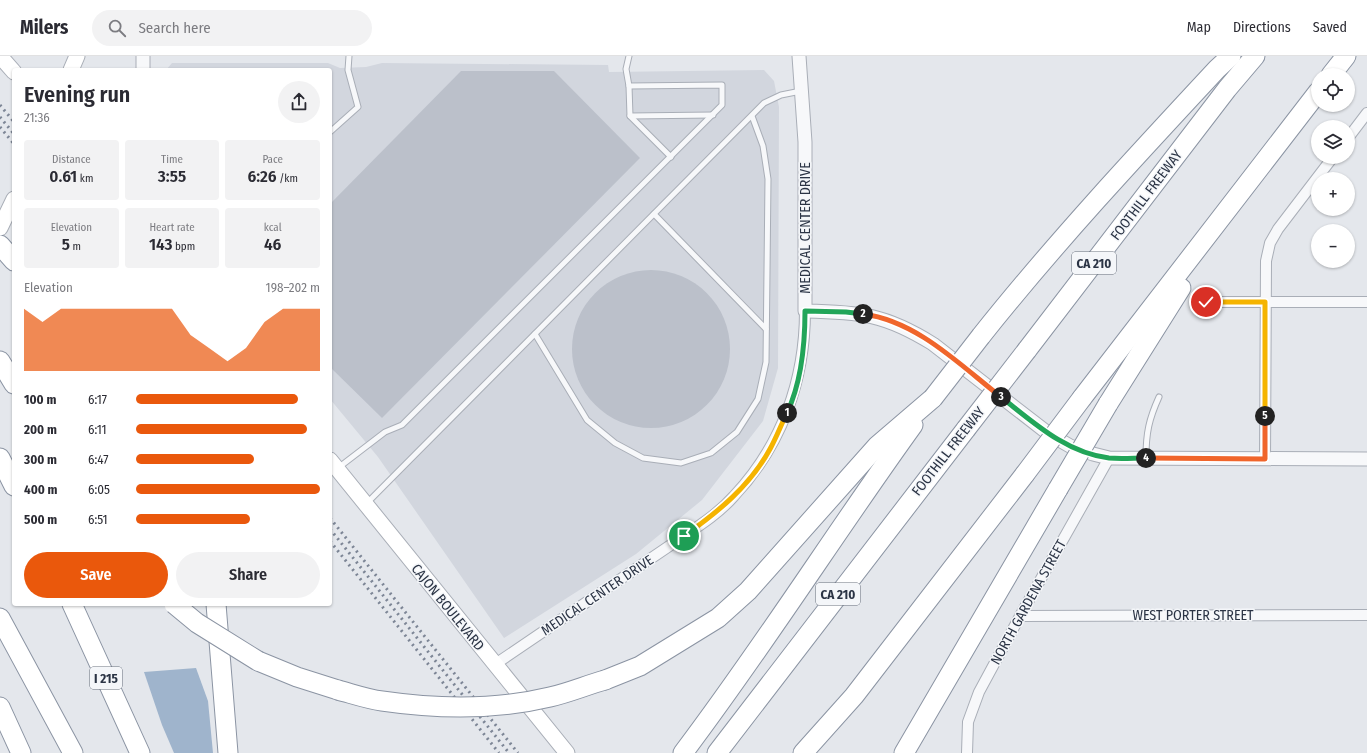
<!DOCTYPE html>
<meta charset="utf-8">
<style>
:root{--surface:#fff;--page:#f2f2f3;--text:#2b2b33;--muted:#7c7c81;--line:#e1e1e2;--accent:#ea580c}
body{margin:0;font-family:"Fira Sans Condensed",sans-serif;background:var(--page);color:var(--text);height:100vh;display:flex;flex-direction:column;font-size:15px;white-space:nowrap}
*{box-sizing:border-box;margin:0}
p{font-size:13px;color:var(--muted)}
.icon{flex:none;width:22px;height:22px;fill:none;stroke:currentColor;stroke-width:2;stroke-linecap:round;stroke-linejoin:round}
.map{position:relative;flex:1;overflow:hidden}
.drawer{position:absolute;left:12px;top:12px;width:320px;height:538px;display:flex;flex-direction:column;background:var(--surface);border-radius:4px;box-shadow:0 1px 3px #0004}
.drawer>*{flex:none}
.buttons{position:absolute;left:1311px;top:12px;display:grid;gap:8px}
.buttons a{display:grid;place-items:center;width:44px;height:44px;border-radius:50%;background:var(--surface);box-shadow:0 1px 3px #0004;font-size:20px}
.pin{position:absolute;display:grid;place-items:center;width:34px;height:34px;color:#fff;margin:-17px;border:2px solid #fff;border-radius:50%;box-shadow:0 1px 4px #0007}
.km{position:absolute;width:20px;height:20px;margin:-10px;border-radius:50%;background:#222;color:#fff;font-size:11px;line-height:20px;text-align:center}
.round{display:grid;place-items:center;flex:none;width:42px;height:42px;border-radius:21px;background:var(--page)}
.headline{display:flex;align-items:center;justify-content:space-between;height:68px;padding:0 12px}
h1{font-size:22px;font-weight:600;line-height:30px}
.figures{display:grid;grid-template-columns:repeat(3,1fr);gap:6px;height:68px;padding:4px 12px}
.figures div{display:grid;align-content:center;border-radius:4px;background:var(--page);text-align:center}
.figures b{font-size:17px;font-weight:600}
.figures small{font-size:11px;font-weight:400}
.figures p{font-size:11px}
.chart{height:112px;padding:8px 12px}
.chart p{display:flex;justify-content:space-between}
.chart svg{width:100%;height:72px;margin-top:4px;fill:var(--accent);opacity:.7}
.cta{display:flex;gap:8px;margin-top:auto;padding:8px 12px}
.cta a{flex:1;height:46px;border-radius:24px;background:var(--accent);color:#fff;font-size:16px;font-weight:600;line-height:46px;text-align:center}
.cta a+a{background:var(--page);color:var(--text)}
ul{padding:0 12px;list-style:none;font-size:13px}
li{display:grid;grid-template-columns:64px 48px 1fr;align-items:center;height:30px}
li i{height:10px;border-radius:5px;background:var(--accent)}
header{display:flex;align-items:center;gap:24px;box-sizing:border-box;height:56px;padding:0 20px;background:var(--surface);border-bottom:1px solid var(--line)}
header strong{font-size:19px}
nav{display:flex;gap:22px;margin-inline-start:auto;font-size:14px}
.search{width:280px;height:36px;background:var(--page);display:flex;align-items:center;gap:10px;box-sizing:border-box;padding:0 14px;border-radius:22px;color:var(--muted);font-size:15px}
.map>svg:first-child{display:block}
.built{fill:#d2d6de}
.water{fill:#9fb4cc}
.building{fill:#bbc0ca}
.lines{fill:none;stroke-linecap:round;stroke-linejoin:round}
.service-casing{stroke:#a9aeb7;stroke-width:7}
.minor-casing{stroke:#a9aeb7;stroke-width:12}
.tertiary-casing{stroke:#a9aeb7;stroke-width:15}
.secondary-casing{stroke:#a9aeb7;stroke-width:17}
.motorway-casing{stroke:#8b94a3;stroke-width:21}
.service{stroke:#f7f8fa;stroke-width:5}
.minor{stroke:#f7f8fa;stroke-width:10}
.tertiary{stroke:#f7f8fa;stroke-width:13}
.secondary{stroke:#fff;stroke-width:15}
.motorway{stroke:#fff;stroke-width:19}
.rail{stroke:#7d8696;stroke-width:3;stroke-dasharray:2 4;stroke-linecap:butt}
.motorway-bridge-casing{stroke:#8b94a3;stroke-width:21;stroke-linecap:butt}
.motorway-bridge{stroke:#fff;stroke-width:19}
.split-1-casing{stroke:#fff;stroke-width:8}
.split-2-casing{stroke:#fff;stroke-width:8}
.split-3-casing{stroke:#fff;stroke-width:8}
.split-4-casing{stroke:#fff;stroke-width:8}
.split-5-casing{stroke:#fff;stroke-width:8}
.split-6-casing{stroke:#fff;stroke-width:8}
.split-1{stroke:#f5b400;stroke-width:5}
.split-2{stroke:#22a559;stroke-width:5}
.split-3{stroke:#f0652b;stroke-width:5}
.split-4{stroke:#22a559;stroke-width:5}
.split-5{stroke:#f0652b;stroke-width:5}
.split-6{stroke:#f5b400;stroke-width:5}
.labels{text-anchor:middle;stroke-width:3;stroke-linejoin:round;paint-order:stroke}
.shield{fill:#f4f6f9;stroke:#676e7b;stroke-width:1}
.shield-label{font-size:13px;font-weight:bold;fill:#2b3445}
.street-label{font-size:14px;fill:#2b3445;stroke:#f4f6f9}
</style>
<header>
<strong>Milers</strong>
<div class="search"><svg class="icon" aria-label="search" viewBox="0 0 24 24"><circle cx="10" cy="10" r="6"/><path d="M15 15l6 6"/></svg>Search here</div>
<nav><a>Map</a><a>Directions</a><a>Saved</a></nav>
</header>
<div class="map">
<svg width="1367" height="697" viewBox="0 0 1367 697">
<rect width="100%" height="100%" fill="#e4e7ec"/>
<!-- built -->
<polygon class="built" points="172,7 328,7 340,12 366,11 382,7 608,9 609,16 764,14 774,25 779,51 778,312 763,365 702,444 636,498 504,582 378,401 330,343 330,14 166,14"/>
<!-- water -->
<polygon class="water" points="196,612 208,645 213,697 174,697 162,669 144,616"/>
<!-- building -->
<g class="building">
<polygon points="461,15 554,15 640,102 382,362 330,311 330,148"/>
<circle cx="651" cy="293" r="79"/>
</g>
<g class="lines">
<!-- service casing -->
<g class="service-casing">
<g id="service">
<polyline points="629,30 630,60 671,101"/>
<polyline points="630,60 713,59"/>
<polyline points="330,76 358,51 348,14 349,0"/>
<polyline points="654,158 766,273"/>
<polyline points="535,278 587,364 615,387 643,402 681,407 711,397 737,376 758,343 766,306 768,123 763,90 752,60"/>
<path d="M1146,401c0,-24 3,-38 13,-60"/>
<polyline points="338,412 385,376 402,369 722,49 722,29 629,30 626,13 629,0"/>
<polyline points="368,446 764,47 781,39 801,35"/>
</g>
</g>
<!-- minor casing -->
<g class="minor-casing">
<g id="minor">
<polyline points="1348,82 1367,57"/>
<polyline points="1206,246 1367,246"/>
<polyline points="1265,403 1266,205 1270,187 1278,173 1333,101"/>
<polyline points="1020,560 1367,559"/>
<path d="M494,609l190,-129c18,-12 36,-24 50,-40 48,-51 71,-116 71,-185"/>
<polyline points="967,697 968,666 979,636 1020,560 1109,402"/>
</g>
</g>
<!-- tertiary casing -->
<g class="tertiary-casing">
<g id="tertiary">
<path d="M799,0l6,86v169c55,1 80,3 128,33l116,90 21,12 23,8 16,4 258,1"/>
<polyline points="143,14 143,0"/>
</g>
</g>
<!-- secondary casing -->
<g class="secondary-casing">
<g id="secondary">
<polyline points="0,0 14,16"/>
<polyline points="71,14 77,0"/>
<polyline points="0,172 14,143"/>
<polyline points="330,404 567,697"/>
</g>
</g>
<!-- motorway casing -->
<g class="motorway-casing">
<g id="motorway">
<polyline points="1331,19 1346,0"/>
<polyline points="0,189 14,205"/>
<path d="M981,280c74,-93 155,-180 236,-267l14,-13"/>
<polyline points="1027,294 1227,33 1255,0"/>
<polyline points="0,305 14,328"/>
<polyline points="1082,342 1318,36"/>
<polyline points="1108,348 1181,232"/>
<polyline points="0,402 14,430"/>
<polyline points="72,548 140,697"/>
<polyline points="216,548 228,697"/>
<polyline points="0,562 73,697"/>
<polyline points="258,605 297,621 338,634"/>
<polyline points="605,624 640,610 718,562 748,535 877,390 933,342"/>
<polyline points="0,651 21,697"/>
<path d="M683,697c81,-107 152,-220 230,-328"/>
<polyline points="717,697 966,373"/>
<polyline points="803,697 854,640 1025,418"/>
<polyline points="904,697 1058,433"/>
</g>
</g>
<!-- service -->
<use href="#service" class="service"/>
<!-- minor -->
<use href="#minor" class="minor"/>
<!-- tertiary -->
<use href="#tertiary" class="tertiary"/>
<!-- secondary -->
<use href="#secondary" class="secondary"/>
<!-- motorway -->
<use href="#motorway" class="motorway"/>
<!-- rail -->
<g class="rail">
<polyline points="0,49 14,66"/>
<polyline points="0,61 14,78"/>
<polyline points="0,71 14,88"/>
<polyline points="330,462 518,697"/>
<polyline points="330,473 509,697"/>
<polyline points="330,485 499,697"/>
</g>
<!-- motorway-bridge casing -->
<g class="motorway-bridge-casing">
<g id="motorway-bridge">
<polyline points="933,342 981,280"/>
<polyline points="966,373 1027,294"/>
<polyline points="1025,418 1082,342"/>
<polyline points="1058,433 1108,348"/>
<polyline points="174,548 197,567 258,605"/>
<path d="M338,634c15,4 29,9 44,11 55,8 114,9 168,-4 18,-4 37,-12 55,-17"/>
</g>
</g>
<!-- motorway-bridge -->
<use href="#motorway-bridge" class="motorway-bridge"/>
</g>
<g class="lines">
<!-- split-1 casing -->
<g class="split-1-casing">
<path id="split-1" d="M684,480c34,-24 66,-50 86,-87 6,-11 11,-24 17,-36"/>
</g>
<!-- split-2 casing -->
<g class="split-2-casing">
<path id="split-2" d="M787,357c14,-30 18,-69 18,-102l41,1 17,2"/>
</g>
<!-- split-3 casing -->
<g class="split-3-casing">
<path id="split-3" d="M863,258c54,7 97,51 138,83"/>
</g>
<!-- split-4 casing -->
<g class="split-4-casing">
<path id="split-4" d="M1001,341c32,25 65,56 108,61 12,1 25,0 37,0"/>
</g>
<!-- split-5 casing -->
<g class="split-5-casing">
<polyline id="split-5" points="1146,402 1265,403 1265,360"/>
</g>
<!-- split-6 casing -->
<g class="split-6-casing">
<polyline id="split-6" points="1206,246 1265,246 1265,360"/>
</g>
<!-- split-1 -->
<use href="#split-1" class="split-1"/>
<!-- split-2 -->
<use href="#split-2" class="split-2"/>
<!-- split-3 -->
<use href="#split-3" class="split-3"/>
<!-- split-4 -->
<use href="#split-4" class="split-4"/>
<!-- split-5 -->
<use href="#split-5" class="split-5"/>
<!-- split-6 -->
<use href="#split-6" class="split-6"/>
</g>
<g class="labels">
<!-- shield labels -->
<g class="shield">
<rect x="1072" y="196" width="44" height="22" rx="3"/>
<rect x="816" y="527" width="44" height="22" rx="3"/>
<rect x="90" y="611" width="32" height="22" rx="3"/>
</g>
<g class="shield-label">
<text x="1094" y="212">CA 210</text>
<text x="838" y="543">CA 210</text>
<text x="106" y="627">I 215</text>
</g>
<!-- street labels -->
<g class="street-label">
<text transform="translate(1146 139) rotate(-53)" y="5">FOOTHILL FREEWAY</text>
<text transform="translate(805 172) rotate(-90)" y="5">MEDICAL CENTER DRIVE</text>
<text transform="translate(948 395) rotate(-52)" y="5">FOOTHILL FREEWAY</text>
<text transform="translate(597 539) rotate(-34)" y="5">MEDICAL CENTER DRIVE</text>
<text transform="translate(1028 546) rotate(-61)" y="5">NORTH GARDENA STREET</text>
<text transform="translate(448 551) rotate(51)" y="5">CAJON BOULEVARD</text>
<text x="1193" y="564">WEST PORTER STREET</text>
</g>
</g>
</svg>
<div class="buttons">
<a><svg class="icon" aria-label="locate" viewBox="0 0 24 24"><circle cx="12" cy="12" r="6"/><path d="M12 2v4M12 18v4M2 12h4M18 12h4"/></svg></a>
<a><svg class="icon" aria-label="layers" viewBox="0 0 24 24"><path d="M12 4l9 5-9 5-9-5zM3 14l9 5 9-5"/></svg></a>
<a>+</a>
<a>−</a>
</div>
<div class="pin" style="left:684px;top:480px;background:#1e9e55"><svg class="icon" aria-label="arrive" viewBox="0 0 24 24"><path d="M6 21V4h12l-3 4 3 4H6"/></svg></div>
<div class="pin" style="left:1206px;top:246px;background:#d93025"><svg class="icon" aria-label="check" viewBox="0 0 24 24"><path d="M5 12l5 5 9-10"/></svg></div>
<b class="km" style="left:787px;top:357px">1</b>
<b class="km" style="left:863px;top:258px">2</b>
<b class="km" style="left:1001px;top:341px">3</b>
<b class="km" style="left:1146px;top:402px">4</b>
<b class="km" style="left:1265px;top:360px">5</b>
<section class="drawer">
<div class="headline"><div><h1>Evening run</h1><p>21:36</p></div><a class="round"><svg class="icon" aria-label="share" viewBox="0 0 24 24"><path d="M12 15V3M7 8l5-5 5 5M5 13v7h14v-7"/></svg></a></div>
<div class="figures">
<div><p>Distance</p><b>0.61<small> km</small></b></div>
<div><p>Time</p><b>3:55</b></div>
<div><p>Pace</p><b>6:26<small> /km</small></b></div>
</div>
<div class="figures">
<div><p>Elevation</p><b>5<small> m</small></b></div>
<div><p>Heart rate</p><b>143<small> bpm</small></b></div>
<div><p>kcal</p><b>46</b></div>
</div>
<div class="chart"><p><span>Elevation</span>198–202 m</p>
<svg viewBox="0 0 160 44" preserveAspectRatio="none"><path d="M0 44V6L10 14L20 6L30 6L40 6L50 6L60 6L70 6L80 6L90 22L100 30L110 38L120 30L130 14L140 6L150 6L160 6V44z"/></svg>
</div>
<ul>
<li><b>100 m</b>6:17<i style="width:88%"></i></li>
<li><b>200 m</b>6:11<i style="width:93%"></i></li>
<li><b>300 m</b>6:47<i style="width:64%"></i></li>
<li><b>400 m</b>6:05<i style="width:100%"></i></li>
<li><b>500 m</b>6:51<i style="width:62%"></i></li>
</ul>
<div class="cta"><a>Save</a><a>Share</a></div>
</section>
</div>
